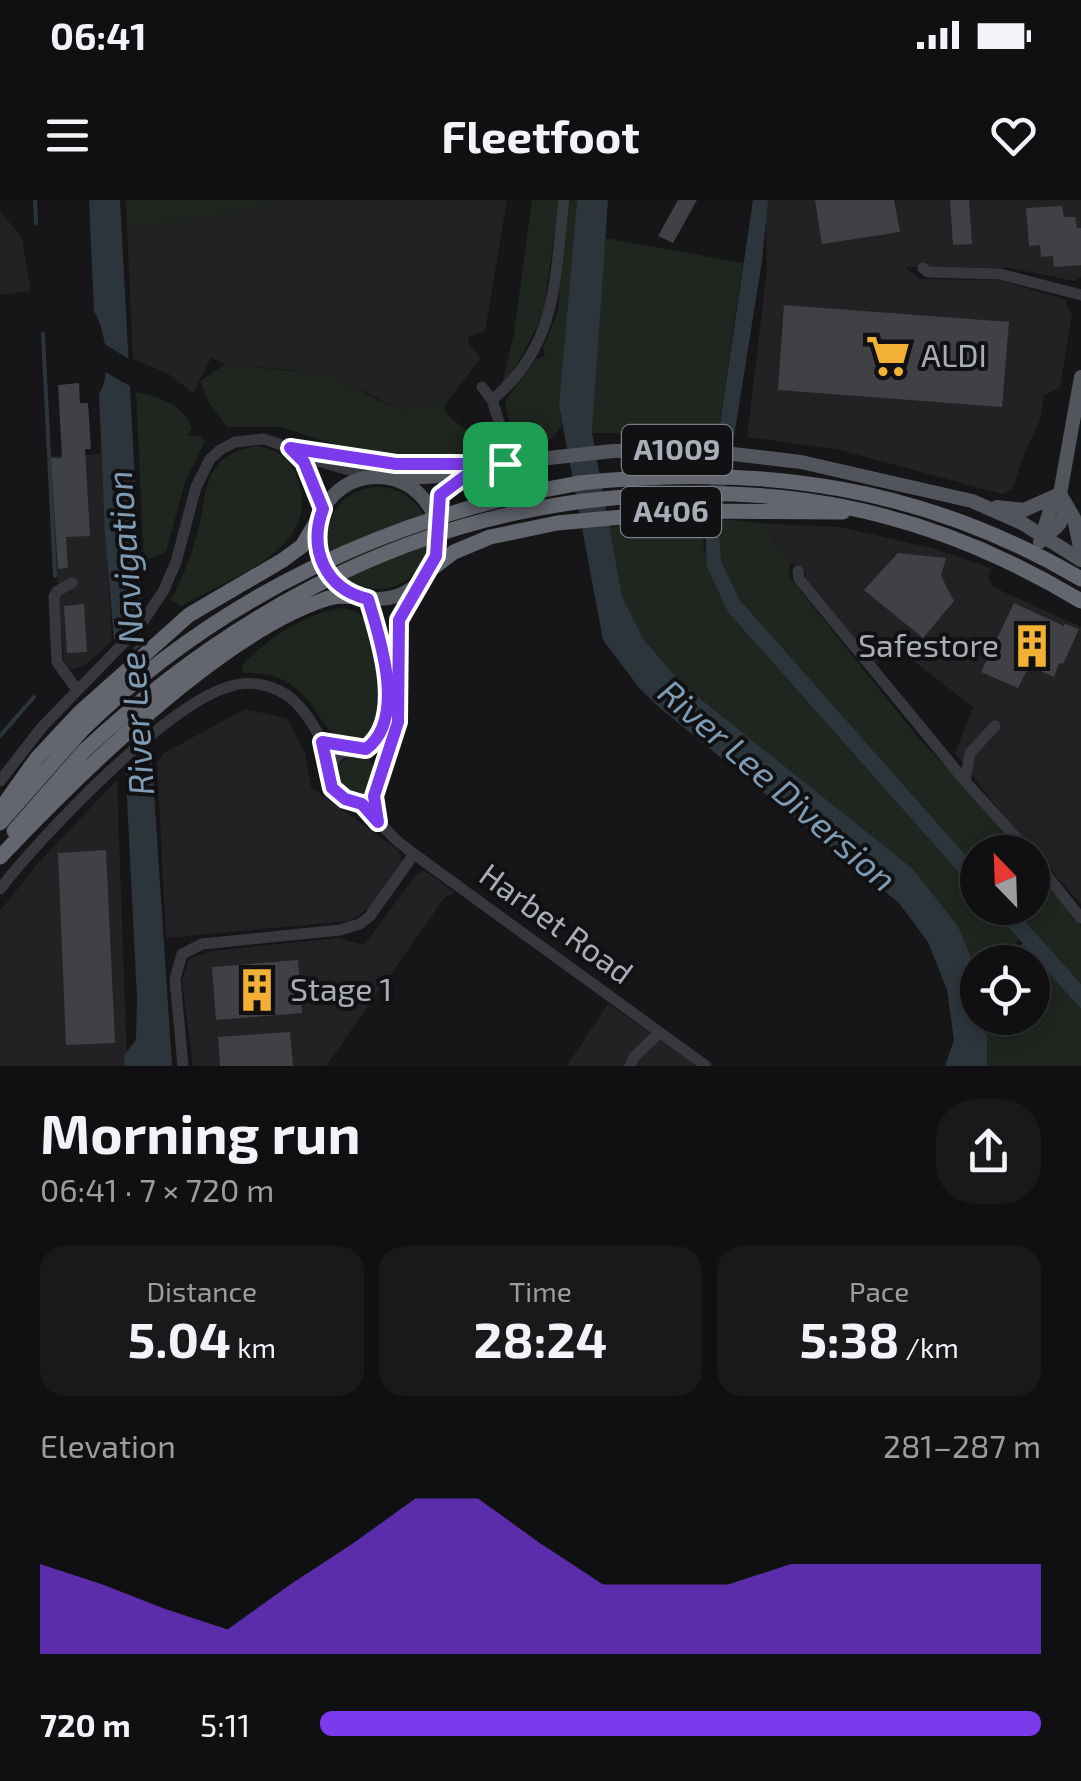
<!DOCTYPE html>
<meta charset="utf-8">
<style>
:root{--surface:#101012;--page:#19191b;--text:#f1f3f6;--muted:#9c9d9f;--line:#303032;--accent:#7c3aed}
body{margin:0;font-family:"Exo 2",sans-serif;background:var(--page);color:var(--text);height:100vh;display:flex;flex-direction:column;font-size:38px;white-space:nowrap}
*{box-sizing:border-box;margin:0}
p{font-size:32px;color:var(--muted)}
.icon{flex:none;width:55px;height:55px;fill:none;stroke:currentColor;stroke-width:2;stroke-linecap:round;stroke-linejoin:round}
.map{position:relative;height:866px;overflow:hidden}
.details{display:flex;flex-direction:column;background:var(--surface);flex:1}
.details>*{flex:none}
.needle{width:65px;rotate:337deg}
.buttons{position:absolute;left:960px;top:635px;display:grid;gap:20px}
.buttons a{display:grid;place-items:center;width:90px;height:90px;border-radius:50%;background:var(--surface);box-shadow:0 5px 15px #0003,0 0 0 2px var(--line);font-size:50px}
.pin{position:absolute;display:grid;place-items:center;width:85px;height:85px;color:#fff;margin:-42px;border-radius:20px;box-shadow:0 5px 15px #0006}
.round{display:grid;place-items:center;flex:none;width:105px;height:105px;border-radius:40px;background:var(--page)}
.summary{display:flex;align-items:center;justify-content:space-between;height:170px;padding:0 40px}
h1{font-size:55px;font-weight:700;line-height:75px}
.metrics{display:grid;grid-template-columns:repeat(3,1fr);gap:15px;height:170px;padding:10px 40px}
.metrics div{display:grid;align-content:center;border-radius:25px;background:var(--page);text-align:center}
.metrics b{font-size:50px;font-weight:700}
.metrics small{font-size:28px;font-weight:400}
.metrics p{font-size:28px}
.chart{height:280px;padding:20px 40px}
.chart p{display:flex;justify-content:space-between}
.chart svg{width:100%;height:180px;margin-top:10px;fill:var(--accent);opacity:.7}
ul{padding:0 40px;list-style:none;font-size:32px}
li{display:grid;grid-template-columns:160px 120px 1fr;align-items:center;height:75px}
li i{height:25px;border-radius:12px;background:var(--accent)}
.status{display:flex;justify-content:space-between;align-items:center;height:70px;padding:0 50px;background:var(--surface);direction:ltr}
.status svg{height:28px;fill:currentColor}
header{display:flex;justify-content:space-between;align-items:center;height:130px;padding:0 40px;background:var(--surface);font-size:45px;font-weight:700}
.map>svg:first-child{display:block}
.built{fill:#222225}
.green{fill:#1e261f}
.water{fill:#2c353c}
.pier{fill:#161618}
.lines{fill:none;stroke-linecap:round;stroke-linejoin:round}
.stream{stroke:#2c353c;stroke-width:4}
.building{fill:#404145}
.minor{stroke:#37383d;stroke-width:11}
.major{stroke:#53555c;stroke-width:14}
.highway{stroke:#63666e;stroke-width:15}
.highway-bridge{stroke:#63666e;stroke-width:15}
.route-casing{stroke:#fff;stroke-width:20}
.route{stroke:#7c3aed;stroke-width:12}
.labels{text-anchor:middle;stroke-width:8;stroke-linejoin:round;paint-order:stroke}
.shield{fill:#111113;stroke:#7b7e86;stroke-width:2.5}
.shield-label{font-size:30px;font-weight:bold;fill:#a8adb8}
.poi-label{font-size:32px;fill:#a8adb8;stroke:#111113;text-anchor:start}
.street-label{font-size:32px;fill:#a8adb8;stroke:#111113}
.water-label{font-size:35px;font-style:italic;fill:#7f9bb3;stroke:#111113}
</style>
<div class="status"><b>06:41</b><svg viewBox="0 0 49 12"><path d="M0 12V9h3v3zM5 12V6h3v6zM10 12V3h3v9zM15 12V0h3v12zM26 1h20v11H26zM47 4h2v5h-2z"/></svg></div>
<header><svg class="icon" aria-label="menu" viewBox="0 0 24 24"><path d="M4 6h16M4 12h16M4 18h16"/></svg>Fleetfoot<svg class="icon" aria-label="heart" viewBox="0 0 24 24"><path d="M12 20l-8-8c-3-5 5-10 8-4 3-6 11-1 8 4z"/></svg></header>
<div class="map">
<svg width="1081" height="866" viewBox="0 0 1081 866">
<rect width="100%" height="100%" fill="#161618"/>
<!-- built -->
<g class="built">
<polygon points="275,0 507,0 485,131 468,137 469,145 481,158 443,207 440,202 403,209 380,200 342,180 291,170 226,164 211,158 193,193 167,173 133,159 127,28 237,13"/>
<polygon points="765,0 1081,0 1081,77 1074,81 1010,68 905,67 919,79 1000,80 1067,100 1066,105 1072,113 1060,188 1044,195 1040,220 1024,254 1012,290 1002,294 840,250 747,237 767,69"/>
<polygon points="0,11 22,38 31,91 0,95"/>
<polygon points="101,254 112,441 84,466 71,469 64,462 47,256"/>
<polygon points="770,324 841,327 935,349 991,368 988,377 993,387 1081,427 1081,704 1012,627 955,553 973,507 898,449 875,463 805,380 806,372 791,363 771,335"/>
<polygon points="245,509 288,519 305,552 311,587 398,650 402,660 374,705 350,721 166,738 157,562 164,553"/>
<polygon points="117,580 127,866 0,866 0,711 37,664"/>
<polygon points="424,670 455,693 445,697 326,866 193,866 182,781 189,759 211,751 338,738 364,745 414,677"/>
<polygon points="608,804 699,866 567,866"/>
</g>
<!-- green -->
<g class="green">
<polygon points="126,0 275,0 237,13 127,28"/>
<polygon points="532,0 559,0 543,116 516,166 502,184 514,133"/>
<polygon points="577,0 559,205 562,226 551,239 522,245 512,236 505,201 536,159 545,156 543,148 558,111 562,46 570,1"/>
<polygon points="605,38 743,63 718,234 592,233"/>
<polygon points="226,164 321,174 340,179 377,200 403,209 441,202 449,217 468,231 484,222 494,227 495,244 491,249 427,258 369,255 281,227 227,227 208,201 200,181"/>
<path d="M136,192c20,4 48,12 56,37l-5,7 11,-1 7,7 -20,40 -19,70 -22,10z"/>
<path d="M258,246c19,3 33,13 39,31 28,73 -69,101 -116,129l-10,-6c11,-21 20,-43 26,-66 12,-45 4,-79 61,-88z"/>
<circle cx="378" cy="338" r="51"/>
<path d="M724,319l46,5 1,12 20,27 -3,12 132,165 69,70 35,42h-46l-1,16 -238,-269c-13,-22 -29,-55 -15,-80z"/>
<polygon points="688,324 705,325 703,345 728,412 977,693 978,708 991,708 1019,740 996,762 978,762 977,770 958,726 912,668 683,485 644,440 622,396 607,327"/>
<path d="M342,408c5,1 10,2 15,5 29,18 26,93 16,120 -45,22 -48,-18 -72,-40 -17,-17 -35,-21 -58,-20l-1,-8c27,-28 62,-51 100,-57z"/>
<circle cx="356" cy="576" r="20"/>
<polygon points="1033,662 1081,727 1081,784 1013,708 1032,708"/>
<polygon points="1027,748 1081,809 1081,866 987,866 987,818 1032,818 1032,762 1011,762"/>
</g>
<!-- water -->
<g class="water">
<path d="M89,0h31l21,393 31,473h-47l-1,-11 12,-15 1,-42 -11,-219 -21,-245 -6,-140c13,-20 7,-63 -5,-83z"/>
<polygon points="577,0 608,0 592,233 622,396 644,440 683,485 912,668 958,726 977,771 978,818 987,818 987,866 945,866 954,840 947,790 928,742 899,703 660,508 640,489 603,440 559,205"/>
<polygon points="753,0 768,0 762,61 719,331 721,361 739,399 977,668 977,693 728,412 707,367 705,325"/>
<polygon points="991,708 1013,708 1081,784 1081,809"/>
</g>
<!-- pier -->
<g class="pier">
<polygon points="98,140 134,162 135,189 100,169"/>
<polygon points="146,400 148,431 126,457 149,440 156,544 121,576 109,446"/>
</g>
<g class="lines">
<!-- stream -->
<g class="stream">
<polyline points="35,0 36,23"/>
<polyline points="43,134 55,376"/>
<polyline points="0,536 34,497"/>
<polyline points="1003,762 1027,743"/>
</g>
</g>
<!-- building -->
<g class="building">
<polygon points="678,0 697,0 673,43 658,36"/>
<polygon points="815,0 894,0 900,32 822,44"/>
<polygon points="950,0 969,0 972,44 953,45"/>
<polygon points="1062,6 1064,17 1075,17 1077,28 1081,28 1081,65 1054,67 1053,56 1041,57 1040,45 1029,46 1026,8"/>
<polygon points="784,105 1009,122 1002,207 778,190"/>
<polygon points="79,183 80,203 88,203 91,249 85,249 90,336 66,337 68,368 58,369 51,258 62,258 58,185"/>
<polygon points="898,353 946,358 941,376 954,401 923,438 864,390"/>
<polygon points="1014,403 1064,426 1065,424 1079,429 1063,464 1059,463 1054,477 1029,466 1018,488 981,472"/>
<polygon points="84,404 87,452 67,453 64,406"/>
<polygon points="106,650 115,843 66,845 58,653"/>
<polygon points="298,760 302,813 216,820 212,767"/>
<polygon points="290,832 293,866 220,866 218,837"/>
</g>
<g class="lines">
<!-- minor -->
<g class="minor">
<polyline points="923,68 928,72 1000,74 1081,95"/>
<polyline points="482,187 492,200 512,262"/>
<path d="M492,200c67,-56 62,-120 72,-200"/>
<polyline points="290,248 304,262 323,309"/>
<polyline points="311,252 318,261 373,277"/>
<polyline points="798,371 799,379 965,581 1029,652"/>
<polyline points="72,383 57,391 54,397 57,462 77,490"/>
<path d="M330,571c8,-26 17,-16 36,-22 42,-14 10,-122 2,-150"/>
<polyline points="0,581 42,527 140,426 164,390 176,362 196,287 210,259 220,250 235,242 264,239 290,248 375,262 490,264"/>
<polyline points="965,581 970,553 995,526"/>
<path d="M354,601c24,-2 25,-19 32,-38 19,-52 6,-80 11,-130 2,-19 12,-33 21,-49"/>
<polyline points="1032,657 1081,718"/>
<path d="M0,689c42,-54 165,-183 228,-202 20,-7 41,-3 59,8 13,9 31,34 35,49 4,17 5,37 16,50l24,10 34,36 18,14 292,212"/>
<polyline points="183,866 175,779 182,754 202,744 340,730 360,724 370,716 414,654"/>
<polyline points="630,866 634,857 659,833"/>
</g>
<!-- major -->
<g class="major">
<polyline points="1081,177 1060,294 1074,318 1081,353"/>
<circle cx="377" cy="338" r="61"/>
<polyline points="395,279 468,274 512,262 613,251 696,250 742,255 801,262 972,301 1022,323 1081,360"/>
<polyline points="997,307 1024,310 1060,294"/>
<polyline points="437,319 441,295 463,277"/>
<path d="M1043,336c15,-7 22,-16 22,-33"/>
<polyline points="1040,342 1050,310 1060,295"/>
</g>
<!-- highway -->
<g class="highway">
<path d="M580,283c180,-20 343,3 501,96"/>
<path d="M584,301c184,-23 338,4 497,100"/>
<polyline points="430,370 454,352 490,337 557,323 689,311 843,312"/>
<polyline points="0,610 37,558 79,513 189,415 283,360 302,346 321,314"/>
<polyline points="0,623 81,531"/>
<polyline points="14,631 84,551"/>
<path d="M0,657c78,-82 217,-221 323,-257 12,-5 25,-4 38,-3"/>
</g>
<!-- highway-bridge -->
<g class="highway-bridge">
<path d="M81,531c137,-135 311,-216 499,-248"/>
<path d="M84,551c140,-131 307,-225 500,-250"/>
</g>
</g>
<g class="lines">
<!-- route casing -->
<g class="route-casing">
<path id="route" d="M290,248l106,16h109l-37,10 -28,21 -4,61 -37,64 -1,102 -24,74 4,26 -16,-18 -17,-5 -13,-11 -10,-46 44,7c41,-30 14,-111 2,-150 -43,-10 -60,-50 -45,-90l-19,-47z"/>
</g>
<!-- route -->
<use href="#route" class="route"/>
</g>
<!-- icons -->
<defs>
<g id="supermarket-bare" transform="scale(3.45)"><path d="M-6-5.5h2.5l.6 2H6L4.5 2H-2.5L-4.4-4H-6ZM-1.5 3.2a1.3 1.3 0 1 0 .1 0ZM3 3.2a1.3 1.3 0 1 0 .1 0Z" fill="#f2b134" stroke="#111113" stroke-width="2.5" paint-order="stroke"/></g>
<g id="building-bare" transform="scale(3.45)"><path d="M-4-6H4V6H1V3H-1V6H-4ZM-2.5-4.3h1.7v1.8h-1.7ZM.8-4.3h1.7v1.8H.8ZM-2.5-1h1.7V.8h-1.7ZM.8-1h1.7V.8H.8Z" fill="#f2b134" stroke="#111113" stroke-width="2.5" paint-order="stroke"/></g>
</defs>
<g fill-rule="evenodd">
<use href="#supermarket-bare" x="888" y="156"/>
<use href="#building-bare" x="1032" y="446"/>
<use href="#building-bare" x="257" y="790"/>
</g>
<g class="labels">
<!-- shield labels -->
<g class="shield">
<rect x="622" y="225" width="110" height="50" rx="8"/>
<rect x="621" y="287" width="100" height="50" rx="8"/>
</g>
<g class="shield-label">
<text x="677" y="260">A1009</text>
<text x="671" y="322">A406</text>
</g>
<!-- poi labels -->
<g class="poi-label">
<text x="921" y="167">ALDI</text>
<text x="999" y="457" text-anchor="end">Safestore</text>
<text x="290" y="801">Stage 1</text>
</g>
<!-- street labels -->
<g class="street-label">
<text transform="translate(556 724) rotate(36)" y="11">Harbet Road</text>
</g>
<!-- water labels -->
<g class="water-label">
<text transform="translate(131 433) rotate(-94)" y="12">River Lee Navigation</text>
<text transform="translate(777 586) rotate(41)" y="12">River Lee Diversion</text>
</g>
</g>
</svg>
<div class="buttons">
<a><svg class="needle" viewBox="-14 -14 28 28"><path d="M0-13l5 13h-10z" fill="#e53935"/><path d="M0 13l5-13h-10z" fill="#9c9d9f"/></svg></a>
<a><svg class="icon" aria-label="locate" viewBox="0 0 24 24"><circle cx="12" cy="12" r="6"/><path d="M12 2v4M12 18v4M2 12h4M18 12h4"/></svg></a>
</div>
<div class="pin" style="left:505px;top:264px;background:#1e9e55"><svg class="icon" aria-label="arrive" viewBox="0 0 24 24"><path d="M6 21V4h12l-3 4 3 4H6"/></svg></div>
</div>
<section class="details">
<div class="summary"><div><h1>Morning run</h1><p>06:41 · 7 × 720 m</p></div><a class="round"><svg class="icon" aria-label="share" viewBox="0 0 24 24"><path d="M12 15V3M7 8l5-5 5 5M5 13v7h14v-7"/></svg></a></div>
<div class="metrics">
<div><p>Distance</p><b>5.04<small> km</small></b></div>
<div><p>Time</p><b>28:24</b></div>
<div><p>Pace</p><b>5:38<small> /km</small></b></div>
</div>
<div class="chart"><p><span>Elevation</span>281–287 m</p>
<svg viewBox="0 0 160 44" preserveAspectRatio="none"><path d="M0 44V22L10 27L20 33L30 38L40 27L50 17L60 6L70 6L80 17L90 27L100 27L110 27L120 22L130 22L140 22L150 22L160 22V44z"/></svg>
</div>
<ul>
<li><b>720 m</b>5:11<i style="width:100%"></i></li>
</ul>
</section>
